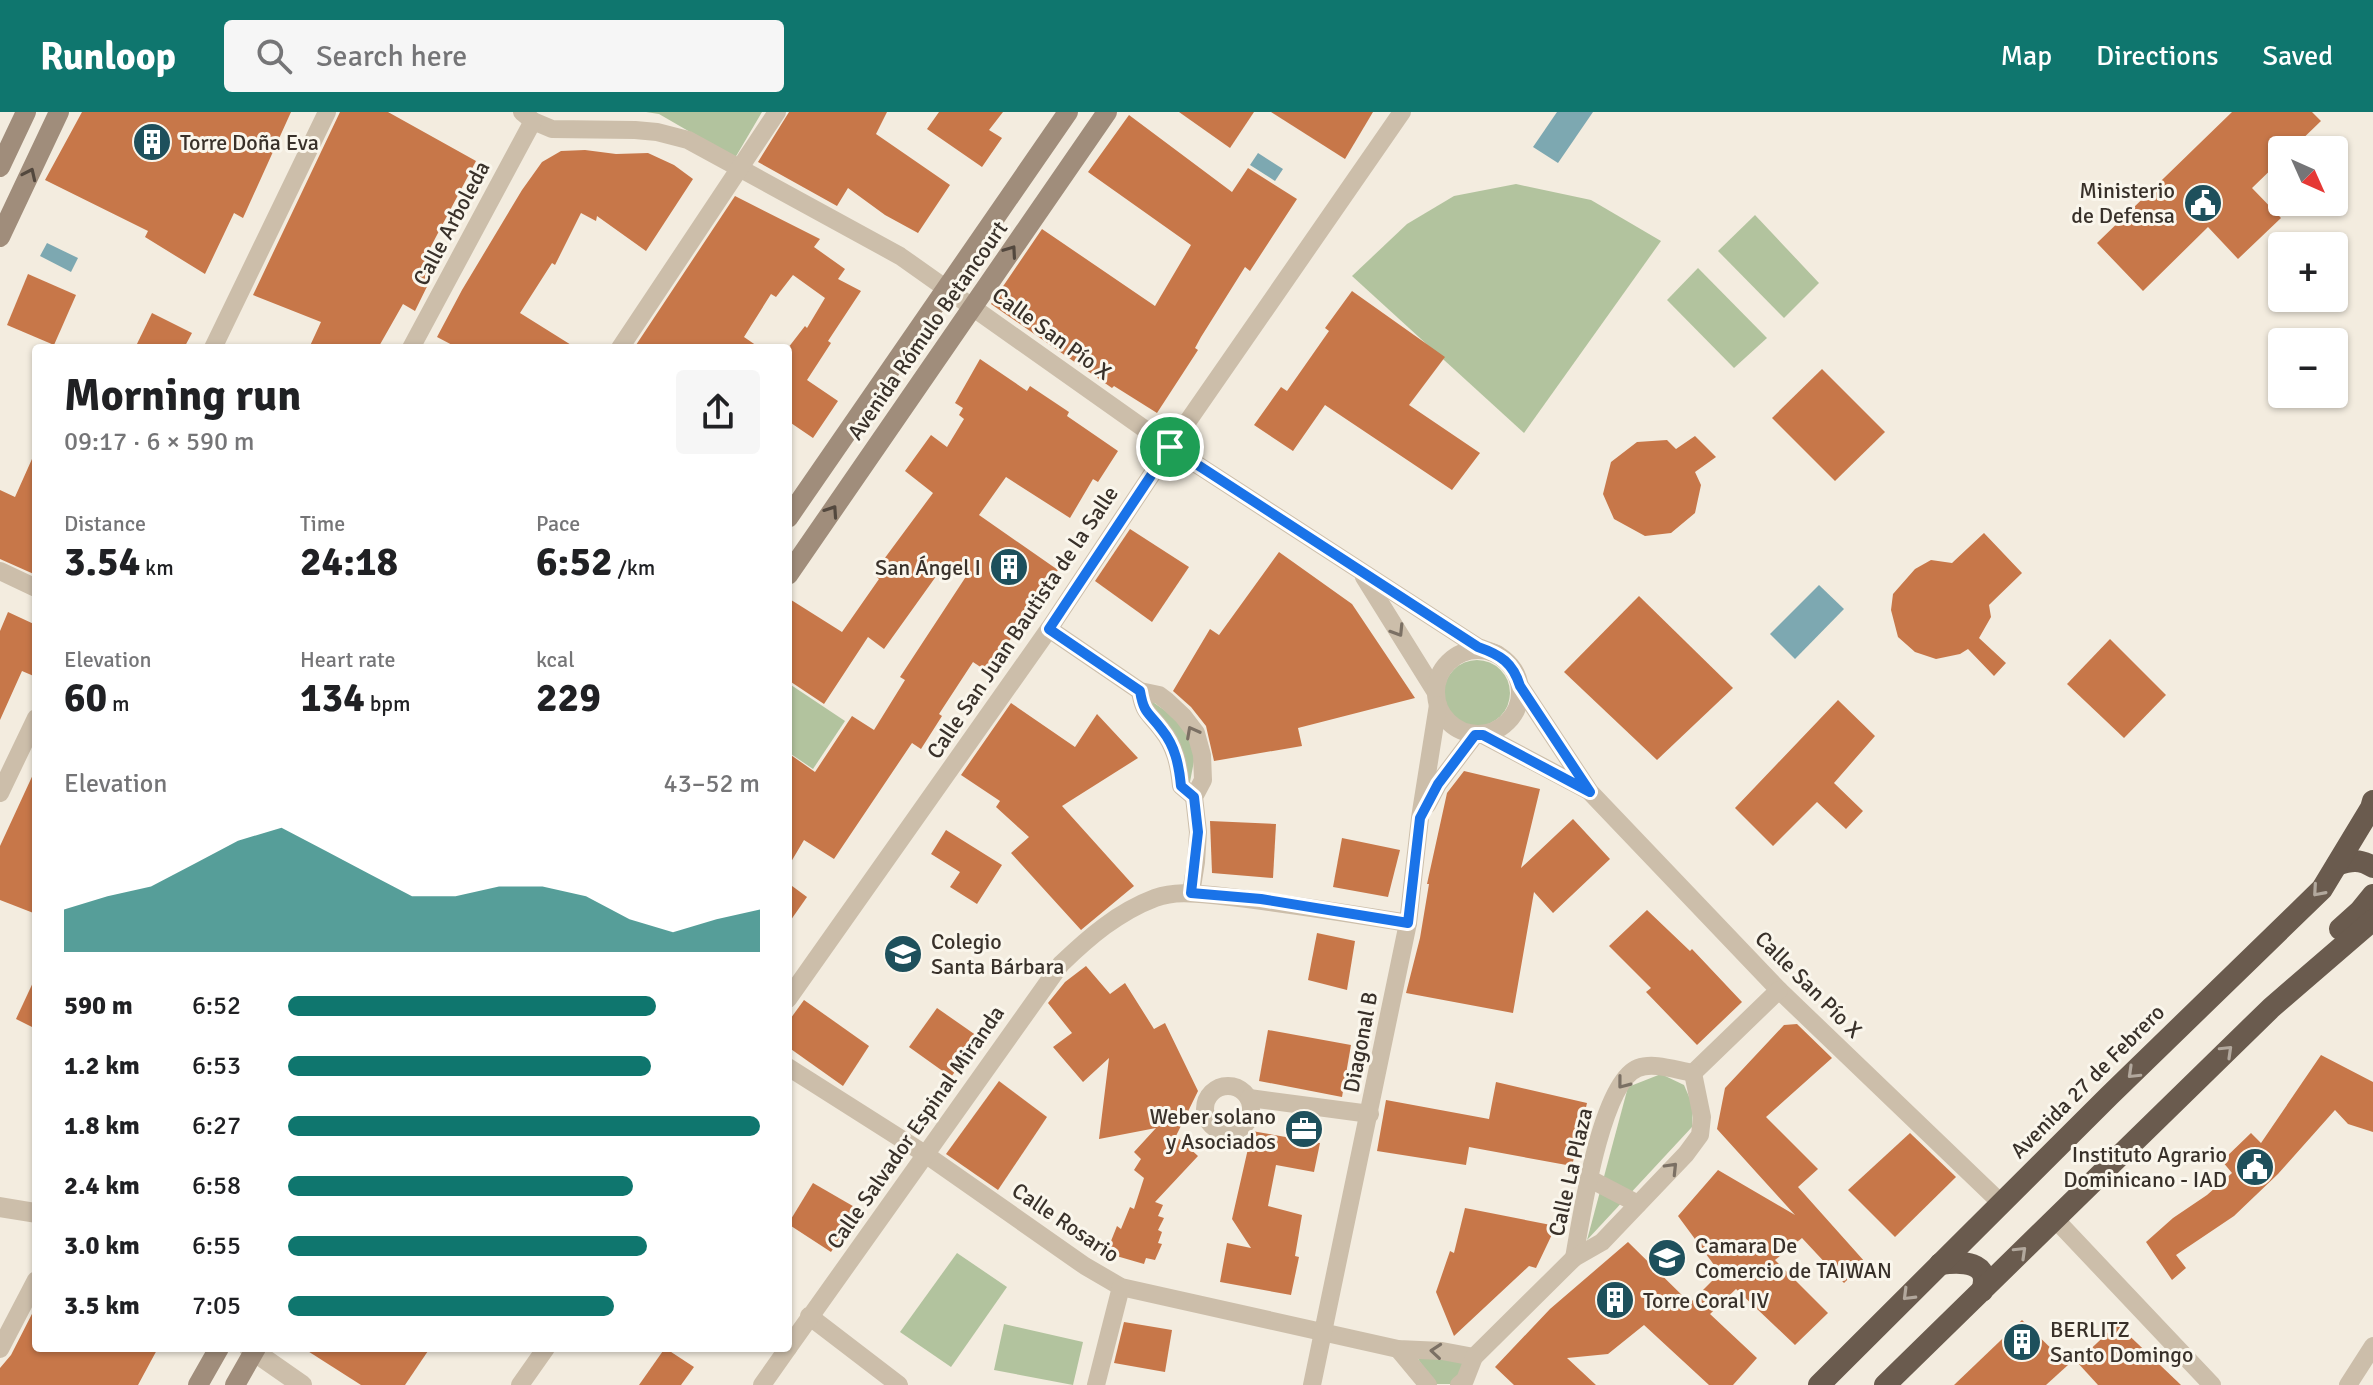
<!DOCTYPE html>
<meta charset="utf-8">
<style>
:root{--surface:#fff;--page:#f6f6f6;--text:#202124;--muted:#757577;--accent:#0f766e}
body{margin:0;font-family:Signika,sans-serif;background:var(--page);color:var(--text);height:100vh;display:flex;flex-direction:column;font-size:30px;white-space:nowrap}
*{box-sizing:border-box;margin:0}
p{font-size:26px;color:var(--muted)}
.icon{flex:none;width:44px;height:44px;fill:none;stroke:currentColor;stroke-width:2;stroke-linecap:round;stroke-linejoin:round}
.map{position:relative;flex:1;overflow:hidden}
.panel{position:absolute;left:32px;top:232px;width:760px;height:1008px;display:flex;flex-direction:column;background:var(--surface);border-radius:8px;box-shadow:0 2px 6px #0004}
.panel>*{flex:none}
.needle{width:52px;rotate:135deg}
.buttons{position:absolute;left:2268px;top:24px;display:grid;gap:16px}
.buttons a{display:grid;place-items:center;width:80px;height:80px;border-radius:8px;background:var(--surface);box-shadow:0 2px 6px #0004;font-size:40px}
.pin{position:absolute;display:grid;place-items:center;width:68px;height:68px;color:#fff;margin:-34px;border:4px solid #fff;border-radius:50%;box-shadow:0 2px 8px #0007}
.round{display:grid;place-items:center;flex:none;width:84px;height:84px;border-radius:8px;background:var(--page)}
.summary{display:flex;align-items:center;justify-content:space-between;height:136px;padding:0 32px}
h1{font-size:44px;font-weight:700;line-height:60px}
.metrics{display:grid;grid-template-columns:repeat(3,1fr);gap:12px;height:136px;padding:8px 32px}
.metrics div{display:grid;align-content:center}
.metrics b{font-size:40px;font-weight:700}
.metrics small{font-size:22px;font-weight:400}
.metrics p{font-size:22px}
.chart{height:224px;padding:16px 32px}
.chart p{display:flex;justify-content:space-between}
.chart svg{width:100%;height:144px;margin-top:8px;fill:var(--accent);opacity:.7}
ul{padding:0 32px;list-style:none;font-size:26px}
li{display:grid;grid-template-columns:128px 96px 1fr;align-items:center;height:60px}
li i{height:20px;border-radius:10px;background:var(--accent)}
header{display:flex;align-items:center;gap:48px;box-sizing:border-box;height:112px;padding:0 40px;background:var(--accent);color:#fff}
header strong{font-size:38px}
nav{display:flex;gap:44px;margin-inline-start:auto;font-size:28px}
.search{width:560px;height:72px;background:var(--page);display:flex;align-items:center;gap:20px;box-sizing:border-box;padding:0 28px;border-radius:8px;color:var(--muted);font-size:30px}
.map>svg:first-child{display:block}
.green{fill:#b2c39e}
.water{fill:#7da8b1}
.building{fill:#c77749}
.lines{fill:none;stroke-linecap:round;stroke-linejoin:round}
.minor{stroke:#ccbeaa;stroke-width:18}
.tertiary{stroke:#ccbeaa;stroke-width:20}
.secondary{stroke:#a08d7b;stroke-width:20}
.trunk{stroke:#6a5b4e;stroke-width:22}
.oneway{stroke:#53483e}
.oneway2{stroke:#7b7064}
.oneway3{stroke:#b2a89d}
.route-casing{stroke:#fff;stroke-width:16}
.route{stroke:#1a73e8;stroke-width:10}
.labels{text-anchor:middle;stroke-width:6;stroke-linejoin:round;paint-order:stroke}
.poi-label{font-size:22px;fill:#39312a;stroke:#faf6ec;text-anchor:start}
.street-label{font-size:22px;fill:#39312a;stroke:#faf6ec}
</style>
<header>
<strong>Runloop</strong>
<div class="search"><svg class="icon" aria-label="search" viewBox="0 0 24 24"><circle cx="10" cy="10" r="6"/><path d="M15 15l6 6"/></svg>Search here</div>
<nav><a>Map</a><a>Directions</a><a>Saved</a></nav>
</header>
<div class="map">
<svg width="2373" height="1273" viewBox="0 0 2373 1273">
<rect width="100%" height="100%" fill="#f3ecdf"/>
<!-- green -->
<g class="green">
<polygon points="646,0 762,0 735,46 659,2"/>
<polygon points="1516,72 1591,88 1661,129 1524,321 1352,164 1407,112 1454,84"/>
<polygon points="1755,103 1819,171 1784,206 1718,139"/>
<polygon points="1698,156 1767,226 1734,256 1667,188"/>
<circle cx="1477" cy="581" r="33"/>
<polygon points="788,571 845,609 813,657 788,640"/>
<polygon points="1150,588 1190,616 1195,644 1189,675"/>
<polygon points="1661,962 1684,973 1693,994 1692,1015 1587,1128 1628,975"/>
<polygon points="957,1141 1007,1175 951,1255 900,1220"/>
<polygon points="1004,1212 1083,1230 1073,1273 994,1258"/>
<polygon points="1416,1244 1464,1248 1461,1263 1451,1272 1435,1272"/>
</g>
<!-- water -->
<g class="water">
<polygon points="1557,0 1593,0 1558,51 1533,35"/>
<polygon points="1258,41 1283,57 1275,69 1250,53"/>
<polygon points="47,131 78,146 71,160 40,144"/>
<polygon points="1819,473 1844,497 1795,547 1770,522"/>
</g>
<!-- building -->
<g class="building">
<polygon points="82,0 291,0 243,106 234,101 205,162 145,125 148,119 45,68"/>
<polygon points="340,0 388,0 476,49 428,140 441,146 415,199 403,192 378,236 309,236 321,210 253,183"/>
<polygon points="789,0 887,0 876,22 950,73 918,121 885,103 848,76 837,94 758,50"/>
<polygon points="939,0 1003,0 989,18 1002,26 982,55 927,17"/>
<polygon points="1179,0 1254,0 1230,36"/>
<polygon points="1271,0 1373,0 1345,47"/>
<polygon points="2232,0 2312,0 2321,9 2291,38 2282,38 2282,47 2252,76 2281,106 2238,147 2208,115 2143,179 2097,131"/>
<polygon points="1129,3 1232,80 1248,56 1297,87 1250,159 1245,155 1201,225 1195,236 1198,238 1157,301 1114,274 1112,276 991,192 1042,117 1155,194 1191,133 1088,60"/>
<polygon points="585,38 616,42 648,41 674,53 693,67 646,139 597,104 596,109 581,101 555,153 552,151 520,201 576,236 458,236 437,225 462,178 522,78 542,50 561,39"/>
<polygon points="735,84 820,127 814,135 845,157 838,167 861,179 828,229 831,231 807,268 838,289 813,326 788,309 788,236 805,214 807,216 825,186 793,163 776,185 771,182 744,225 760,236 634,236"/>
<polygon points="28,162 76,183 54,233 7,213"/>
<polygon points="1352,179 1445,245 1409,293 1480,341 1452,378 1325,293 1293,339 1254,313 1281,275 1287,279 1329,219 1325,216"/>
<polygon points="152,201 192,221 184,236 135,236"/>
<polygon points="980,247 1027,279 1030,274 1069,300 1067,304 1118,339 1098,370 1093,367 1070,406 1006,365 979,403 1058,458 988,560 973,550 939,602 942,604 921,637 912,631 834,747 804,728 788,755 788,641 815,660 852,604 874,618 905,568 900,565 967,463 947,449 884,537 868,525 824,592 788,568 788,486 842,520 879,467 873,462 933,381 905,359 931,323 947,335 964,307 959,303 963,296 955,291"/>
<polygon points="1822,257 1885,320 1835,369 1772,306"/>
<polygon points="1695,324 1716,345 1695,360 1701,373 1695,401 1671,421 1645,424 1614,407 1603,382 1611,350 1637,330 1667,328 1676,337"/>
<polygon points="36,338 36,463 0,447 0,378 15,385"/>
<polygon points="1130,417 1189,455 1152,510 1095,469"/>
<polygon points="1984,421 2022,461 1989,493 1991,505 1979,526 2006,551 1994,564 1968,537 1960,542 1936,547 1915,540 1898,525 1891,498 1893,482 1915,457 1931,448 1952,451"/>
<polygon points="1279,440 1352,492 1415,586 1298,616 1302,634 1214,649 1206,614 1191,595 1173,579 1210,517 1219,523"/>
<polygon points="1639,484 1733,576 1657,648 1564,560"/>
<polygon points="8,500 36,513 36,565 22,559 0,608 0,519"/>
<polygon points="2110,527 2166,583 2124,626 2067,572"/>
<polygon points="1838,588 1875,624 1834,671 1863,699 1846,717 1817,690 1773,734 1735,696"/>
<polygon points="1011,591 1075,635 1097,602 1138,646 1062,694 1134,774 1081,818 1011,741 1029,725 996,695 1000,689 961,663"/>
<polygon points="36,656 36,802 0,788 0,734"/>
<polygon points="1464,659 1540,677 1521,756 1573,707 1610,747 1553,801 1534,780 1513,901 1406,881 1420,826 1429,772 1427,772 1447,681"/>
<polygon points="1210,709 1276,712 1273,766 1212,761"/>
<polygon points="946,718 1002,753 977,792 950,775 960,760 931,742"/>
<polygon points="1342,726 1400,738 1388,785 1333,775"/>
<polygon points="788,771 807,785 788,812"/>
<polygon points="1647,798 1690,839 1692,837 1742,890 1697,933 1646,880 1651,876 1609,834"/>
<polygon points="1317,821 1355,829 1347,878 1308,868"/>
<polygon points="1086,854 1110,882 1125,871 1154,917 1165,911 1198,979 1176,1024 1198,1044 1155,1090 1163,1093 1158,1104 1164,1106 1158,1118 1162,1120 1158,1131 1162,1132 1155,1148 1146,1146 1144,1152 1113,1143 1109,1134 1117,1114 1121,1117 1130,1095 1134,1097 1144,1066 1134,1058 1141,1047 1134,1040 1156,1016 1099,1027 1109,946 1083,970 1053,935 1072,921 1048,891 1065,870"/>
<polygon points="36,864 36,917 16,907"/>
<polygon points="804,888 869,934 843,974 788,935 788,910"/>
<polygon points="937,896 980,926 951,965 909,935"/>
<polygon points="1797,912 1832,946 1766,1005 1818,1057 1798,1075 1865,1150 1844,1171 1802,1126 1775,1148 1828,1201 1795,1233 1736,1177 1710,1202 1757,1246 1733,1273 1709,1273 1644,1213 1608,1242 1567,1246 1596,1273 1514,1273 1495,1255 1550,1197 1628,1130 1690,1191 1720,1161 1678,1104 1718,1058 1795,1103 1717,1017 1725,976 1784,913"/>
<polygon points="1268,918 1351,933 1342,985 1259,969"/>
<polygon points="2321,943 2373,970 2373,1020 2348,1012 2335,998 2278,1062 2234,1104 2176,1143 2186,1156 2172,1168 2146,1130 2173,1106 2207,1083 2232,1061 2222,1049 2251,1021 2261,1031"/>
<polygon points="999,969 1047,1005 998,1078 946,1042"/>
<polygon points="1496,970 1587,991 1572,1054 1469,1035 1466,1053 1377,1039 1386,988 1489,1007"/>
<polygon points="1252,1019 1320,1031 1314,1060 1276,1053 1268,1094 1302,1103 1295,1144 1299,1145 1291,1183 1220,1170 1227,1131 1251,1136 1232,1107"/>
<polygon points="1910,1021 1956,1065 1895,1125 1848,1078"/>
<polygon points="813,1071 858,1097 831,1140 788,1112"/>
<polygon points="1465,1096 1556,1114 1536,1156 1529,1154 1454,1224 1436,1180 1450,1139 1454,1141"/>
<polygon points="36,1194 36,1236 158,1236 138,1273 0,1273 0,1256 11,1243"/>
<polygon points="2022,1208 2068,1253 2046,1273 1954,1273"/>
<polygon points="1124,1210 1172,1218 1165,1260 1114,1251"/>
<polygon points="2117,1212 2181,1273 2098,1273 2077,1250"/>
<polygon points="303,1236 430,1236 405,1273 361,1273"/>
<polygon points="665,1236 694,1255 681,1273 639,1273"/>
</g>
<g class="lines">
<!-- minor -->
<g class="minor">
<polyline points="522,0 533,9 552,17 635,18 657,20 688,28 900,144 1170,335 1478,535 1497,542"/>
<polyline points="213,236 327,0"/>
<polyline points="411,236 533,9"/>
<polyline points="620,236 777,0"/>
<polyline points="0,459 36,476"/>
<polyline points="1364,465 1435,579"/>
<polyline points="1049,517 1140,579 1159,583 1167,589 1183,604 1196,621 1202,643 1203,668 1194,685 1198,720 1196,750 1191,781"/>
<circle cx="1478" cy="580" r="42"/>
<polyline points="1520,574 1590,680 1779,878 2001,1091"/>
<path d="M1140,579c4,24 9,21 22,39 13,16 17,35 19,56l13,11"/>
<polyline points="1483,623 1587,678"/>
<polyline points="0,681 36,606"/>
<polyline points="1427,693 1438,672 1475,623"/>
<polyline points="788,887 1049,517 1170,335 1402,0"/>
<polyline points="788,955 925,1042 1085,1154 1121,1175 1398,1237 1442,1239 1474,1245"/>
<polyline points="1693,961 1779,878"/>
<circle cx="1228" cy="997" r="23"/>
<polyline points="1249,986 1370,1002"/>
<polyline points="1590,1067 1638,1092"/>
<polyline points="2055,1107 2212,1273"/>
<path d="M1574,1146c7,-39 27,-176 64,-190 16,-6 37,2 55,5"/>
<polyline points="809,1204 899,1273"/>
<path d="M788,1236l273,-384c28,-27 57,-52 94,-66 22,-8 44,-4 66,-2 63,7 125,17 187,27"/>
<polyline points="0,1237 36,1168"/>
<polyline points="1398,1237 1428,1273"/>
<polyline points="520,1273 546,1236"/>
<polyline points="762,1273 788,1236"/>
<polyline points="1096,1273 1121,1175"/>
<polyline points="1312,1273 1408,811 1420,706 1438,593"/>
<polyline points="1459,1273 1465,1268 1474,1245 1574,1146 1602,1130 1686,1042 1700,1023 1702,1005 1693,961"/>
<polyline points="2348,1273 2373,1234"/>
</g>
<!-- tertiary -->
<g class="tertiary">
<polyline points="0,1095 36,1101"/>
<polyline points="249,1236 302,1273"/>
</g>
<!-- secondary -->
<g class="secondary">
<polyline points="0,55 26,0"/>
<polyline points="0,125 59,0"/>
<polyline points="788,406 1068,0"/>
<polyline points="788,463 1107,0"/>
<polyline points="198,1273 219,1236"/>
<polyline points="235,1273 256,1236"/>
</g>
<!-- trunk -->
<g class="trunk">
<path d="M2337,753c14,-5 23,-6 36,2"/>
<polyline points="2340,817 2360,799 2373,783"/>
<path d="M1940,1152c21,-3 52,-3 42,27"/>
<polyline points="1819,1273 2109,984 2322,777 2371,696 2373,689"/>
<polyline points="1885,1273 2271,896 2373,808"/>
</g>
</g>
<!-- one-way arrows -->
<defs><path id="oneway-chevron" d="M-2-3.5L2.5 0L-2 3.5" fill="none" stroke-width="1.6" stroke-linecap="round" stroke-linejoin="round" transform="scale(2)"/></defs>
<g class="oneway">
<use href="#oneway-chevron" transform="translate(30 62) rotate(-65)"/>
<use href="#oneway-chevron" transform="translate(1011 139) rotate(-55)"/>
<use href="#oneway-chevron" transform="translate(832 399) rotate(-56)"/>
</g>
<g class="oneway2">
<use href="#oneway-chevron" transform="translate(1398 519) rotate(58)"/>
<use href="#oneway-chevron" transform="translate(1192 620) rotate(-118)"/>
<use href="#oneway-chevron" transform="translate(1623 971) rotate(128)"/>
<use href="#oneway-chevron" transform="translate(1672 1056) rotate(-46)"/>
<use href="#oneway-chevron" transform="translate(1436 1239) rotate(-175)"/>
</g>
<g class="oneway3">
<use href="#oneway-chevron" transform="translate(2318 779) rotate(131)"/>
<use href="#oneway-chevron" transform="translate(2227 939) rotate(-44)"/>
<use href="#oneway-chevron" transform="translate(2133 961) rotate(136)"/>
<use href="#oneway-chevron" transform="translate(2021 1140) rotate(-44)"/>
<use href="#oneway-chevron" transform="translate(1908 1183) rotate(135)"/>
</g>
<g class="lines">
<!-- route casing -->
<g class="route-casing">
<path id="route" d="M1170,335l308,200c23,8 35,16 42,39l70,106 -107,-57h-8l-37,49 -18,34 -12,105 -147,-24 -70,-6 7,-61 -4,-35 -13,-11c-2,-21 -6,-40 -19,-56 -13,-18 -18,-15 -22,-39l-91,-62z"/>
</g>
<!-- route -->
<use href="#route" class="route"/>
</g>
<!-- icons -->
<defs>
<g id="building-disc" transform="scale(2)"><circle r="9.5" fill="#1e505c" stroke="#faf6ec"/><path d="M-4-6H4V6H1V3H-1V6H-4ZM-2.5-4.3h1.7v1.8h-1.7ZM.8-4.3h1.7v1.8H.8ZM-2.5-1h1.7V.8h-1.7ZM.8-1h1.7V.8H.8Z" fill="#fff"/></g>
<g id="civic-disc" transform="scale(2)"><circle r="9.5" fill="#1e505c" stroke="#faf6ec"/><path d="M-.6-6.5H3V-4.5H.6V-3L4-1V1h2V6H-6V1h2V-1L-.6-3ZM-1.2 2.5V6h2.4V2.5Z" fill="#fff"/></g>
<g id="school-disc" transform="scale(2)"><circle r="9.5" fill="#1e505c" stroke="#faf6ec"/><path d="M0-5L7-2L0 1L-7-2ZM-4 1L0 2.5L4 1V4Q0 6-4 4Z" fill="#fff"/></g>
<g id="office-disc" transform="scale(2)"><circle r="9.5" fill="#1e505c" stroke="#faf6ec"/><path d="M-6-3h4V-5.5h4V-3h4V5H-6ZM-1-4.5V-3h2v-1.5ZM-6 0V1H6V0Z" fill="#fff"/></g>
</defs>
<g fill-rule="evenodd">
<use href="#building-disc" x="152" y="30"/>
<use href="#civic-disc" x="2203" y="91"/>
<use href="#building-disc" x="1009" y="455"/>
<use href="#school-disc" x="903" y="842"/>
<use href="#office-disc" x="1304" y="1017"/>
<use href="#civic-disc" x="2255" y="1055"/>
<use href="#school-disc" x="1667" y="1146"/>
<use href="#building-disc" x="1615" y="1188"/>
<use href="#building-disc" x="2022" y="1230"/>
</g>
<g class="labels">
<!-- poi labels -->
<g class="poi-label">
<text x="180" y="38">Torre Doña Eva</text>
<text x="2175" y="86" text-anchor="end">Ministerio<tspan x="2175" dy="25">de Defensa</tspan></text>
<text x="981" y="463" text-anchor="end">San Ángel I</text>
<text x="931" y="837">Colegio<tspan x="931" dy="25">Santa Bárbara</tspan></text>
<text x="1276" y="1012" text-anchor="end">Weber solano<tspan x="1276" dy="25">y Asociados</tspan></text>
<text x="2227" y="1050" text-anchor="end">Instituto Agrario<tspan x="2227" dy="25">Dominicano - IAD</tspan></text>
<text x="1695" y="1141">Camara De<tspan x="1695" dy="25">Comercio de TAIWAN</tspan></text>
<text x="1643" y="1196">Torre Coral IV</text>
<text x="2050" y="1225">BERLITZ<tspan x="2050" dy="25">Santo Domingo</tspan></text>
</g>
<!-- street labels -->
<g class="street-label">
<text transform="translate(451 111) rotate(-62)" y="8">Calle Arboleda</text>
<text transform="translate(927 218) rotate(-55)" y="8">Avenida Rómulo Betancourt</text>
<text transform="translate(1052 221) rotate(36)" y="8">Calle San Pío X</text>
<text transform="translate(1022 510) rotate(-56)" y="8">Calle San Juan Bautista de la Salle</text>
<text transform="translate(1809 872) rotate(45)" y="8">Calle San Pío X</text>
<text transform="translate(1360 930) rotate(-79)" y="8">Diagonal B</text>
<text transform="translate(2087 969) rotate(-45)" y="8">Avenida 27 de Febrero</text>
<text transform="translate(915 1015) rotate(-55)" y="8">Calle Salvador Espinal Miranda</text>
<text transform="translate(1570 1060) rotate(-77)" y="8">Calle La Plaza</text>
<text transform="translate(1066 1110) rotate(34)" y="8">Calle Rosario</text>
</g>
</g>
</svg>
<div class="buttons">
<a><svg class="needle" viewBox="-14 -14 28 28"><path d="M0-13l5 13h-10z" fill="#e53935"/><path d="M0 13l5-13h-10z" fill="#757577"/></svg></a>
<a>+</a>
<a>−</a>
</div>
<div class="pin" style="left:1170px;top:335px;background:#1e9e55"><svg class="icon" aria-label="arrive" viewBox="0 0 24 24"><path d="M6 21V4h12l-3 4 3 4H6"/></svg></div>
<section class="panel">
<div class="summary"><div><h1>Morning run</h1><p>09:17 · 6 × 590 m</p></div><a class="round"><svg class="icon" aria-label="share" viewBox="0 0 24 24"><path d="M12 15V3M7 8l5-5 5 5M5 13v7h14v-7"/></svg></a></div>
<div class="metrics">
<div><p>Distance</p><b>3.54<small> km</small></b></div>
<div><p>Time</p><b>24:18</b></div>
<div><p>Pace</p><b>6:52<small> /km</small></b></div>
</div>
<div class="metrics">
<div><p>Elevation</p><b>60<small> m</small></b></div>
<div><p>Heart rate</p><b>134<small> bpm</small></b></div>
<div><p>kcal</p><b>229</b></div>
</div>
<div class="chart"><p><span>Elevation</span>43–52 m</p>
<svg viewBox="0 0 160 44" preserveAspectRatio="none"><path d="M0 44V31L10 27L20 24L30 17L40 10L50 6L60 13L70 20L80 27L90 27L100 24L110 24L120 27L130 34L140 38L150 34L160 31V44z"/></svg>
</div>
<ul>
<li><b>590 m</b>6:52<i style="width:78%"></i></li>
<li><b>1.2 km</b>6:53<i style="width:77%"></i></li>
<li><b>1.8 km</b>6:27<i style="width:100%"></i></li>
<li><b>2.4 km</b>6:58<i style="width:73%"></i></li>
<li><b>3.0 km</b>6:55<i style="width:76%"></i></li>
<li><b>3.5 km</b>7:05<i style="width:69%"></i></li>
</ul>
</section>
</div>
